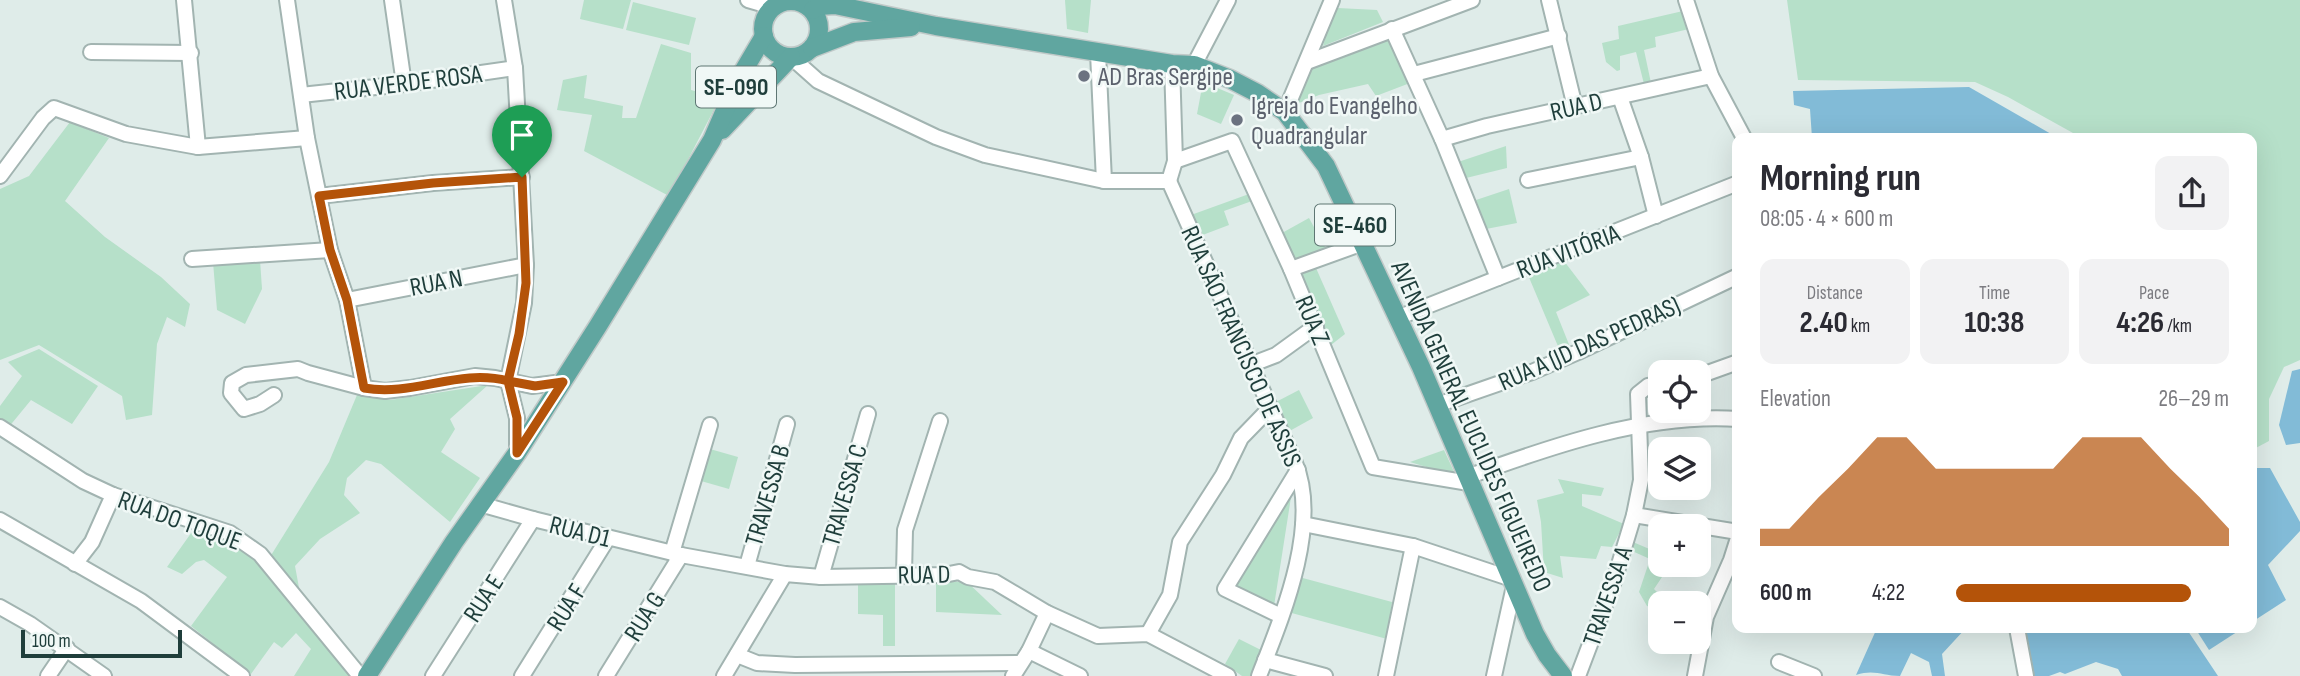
<!DOCTYPE html>
<meta charset="utf-8">
<style>
:root{--surface:#fff;--page:#f2f2f3;--text:#2b2b33;--muted:#7c7c81;--accent:#b45309}
body{margin:0;font-family:"Sofia Sans Condensed",sans-serif;background:var(--page);color:var(--text);height:100vh;display:flex;flex-direction:column;font-size:26px;white-space:nowrap}
*{box-sizing:border-box;margin:0}
p{font-size:23px;color:var(--muted)}
.icon{flex:none;width:38px;height:38px;fill:none;stroke:currentColor;stroke-width:2;stroke-linecap:round;stroke-linejoin:round}
.map{position:relative;flex:1;overflow:hidden}
.panel{position:absolute;left:1732px;top:133px;width:525px;height:500px;display:flex;flex-direction:column;background:var(--surface);border-radius:14px;box-shadow:0 7px 28px #0002}
.panel>*{flex:none}
.buttons{position:absolute;left:1648px;top:360px;display:grid;gap:14px}
.buttons a{display:grid;place-items:center;width:63px;height:63px;border-radius:14px;background:var(--surface);box-shadow:0 7px 28px #0002;font-size:35px}
.scale{position:absolute;left:21px;bottom:18px;width:161px;box-sizing:border-box;padding-left:7px;border:4px solid #1f3e3b;border-top:0;font-size:19px;line-height:24px;white-space:nowrap;color:#1f3e3b;-webkit-text-stroke:5px #f0f8f6;paint-order:stroke}
.pin{position:absolute;display:grid;place-items:center;width:60px;height:60px;color:#fff;margin:-72px -30px;border-radius:50% 50% 50% 0;rotate:-45deg;box-shadow:0 0 7px #0007}
.pin .icon{rotate:45deg}
.round{display:grid;place-items:center;flex:none;width:74px;height:74px;border-radius:14px;background:var(--page)}
.summary{display:flex;align-items:center;justify-content:space-between;height:119px;padding:0 28px}
h1{font-size:38px;font-weight:700;line-height:52px}
.figures{display:grid;grid-template-columns:repeat(3,1fr);gap:10px;height:119px;padding:7px 28px}
.figures div{display:grid;align-content:center;border-radius:14px;background:var(--page);text-align:center}
.figures b{font-size:30px;font-weight:700}
.figures small{font-size:19px;font-weight:400}
.figures p{font-size:19px}
.chart{height:196px;padding:14px 28px}
.chart p{display:flex;justify-content:space-between}
.chart svg{width:100%;height:126px;margin-top:7px;fill:var(--accent);opacity:.7}
ul{padding:0 28px;list-style:none;font-size:23px}
li{display:grid;grid-template-columns:112px 84px 1fr;align-items:center;height:52px}
li i{height:18px;border-radius:9px;background:var(--accent)}
.map>svg:first-child{display:block}
.green{fill:#b6e0c9}
.water{fill:#82bbd7}
.lines{fill:none;stroke-linecap:round;stroke-linejoin:round}
.minor-casing{stroke:#a2b4b1;stroke-width:18}
.major-casing{stroke:#c0c9c8;stroke-width:21}
.minor{stroke:#fff;stroke-width:14}
.major{stroke:#60a6a0;stroke-width:18}
.route-casing{stroke:#fff;stroke-width:14}
.route{stroke:#b45309;stroke-width:9}
.worship-dot{fill:#6b7280;stroke:#f0f8f6;stroke-width:2.5}
.labels{text-anchor:middle;stroke-width:5;stroke-linejoin:round;paint-order:stroke}
.shield{fill:#f0f8f6;stroke:#5e7673;stroke-width:2}
.shield-label{font-size:24px;font-weight:bold;fill:#1f3e3b}
.worship-label{font-size:26px;fill:#5b616d;stroke:#f0f8f6;text-anchor:start}
.street-label{font-size:26px;fill:#1f3e3b;stroke:#f0f8f6}
</style>
<div class="map">
<svg width="2300" height="676" viewBox="0 0 2300 676">
<rect width="100%" height="100%" fill="#dfece9"/>
<!-- green -->
<g class="green">
<polygon points="584,0 631,0 623,29 580,19"/>
<polygon points="1065,0 1091,0 1088,33 1067,29"/>
<polygon points="1787,0 2300,0 2300,360 2284,367 2269,399 2269,441 2252,450 2252,138 2082,138 2008,97 1975,82 1798,80"/>
<polygon points="633,2 696,18 689,45 626,30"/>
<polygon points="1338,8 1377,10 1383,22 1323,46 1332,15"/>
<polygon points="1683,11 1689,29 1655,37 1656,47 1644,50 1651,83 1644,84 1636,52 1620,56 1620,70 1617,71 1606,62 1602,43 1619,39 1618,26"/>
<polygon points="1389,39 1410,83 1376,96 1368,84 1319,95 1294,105 1312,67"/>
<polygon points="661,44 691,53 691,90 720,98 669,196 584,151 592,115 557,110 563,80 587,75 584,98 623,106 622,118 636,118"/>
<polygon points="1203,82 1234,95 1221,124 1197,114"/>
<polygon points="70,122 109,138 65,201 105,237 161,277 190,304 185,327 167,317 157,344 152,415 126,420 122,396 39,345 0,360 0,189 29,176"/>
<polygon points="1506,146 1507,168 1466,178 1458,162"/>
<polygon points="1509,189 1517,223 1486,229 1476,200"/>
<polygon points="1249,194 1252,201 1224,211 1229,225 1200,236 1191,215"/>
<polygon points="1309,218 1326,249 1293,261 1282,233"/>
<polygon points="260,260 262,289 245,324 217,310 213,262"/>
<polygon points="1564,261 1590,295 1556,312 1570,347 1560,351 1528,275"/>
<polygon points="1316,268 1345,334 1331,345 1300,275"/>
<polygon points="39,349 98,386 72,424 31,400 8,428 0,420 0,406 22,376 8,362"/>
<polygon points="488,385 450,419 455,429 441,452 480,478 450,522 381,464 366,460 347,478 344,495 360,513 320,539 295,566 300,593 270,557 329,462 357,395 390,400"/>
<polygon points="1299,390 1313,418 1286,433 1274,403"/>
<polygon points="710,449 738,457 729,489 701,481"/>
<polygon points="1444,450 1456,476 1410,462"/>
<polygon points="1558,479 1604,488 1601,496 1582,494 1582,506 1624,524 1612,547 1601,546 1596,559 1560,556 1563,578 1544,572 1541,522 1537,500 1564,493"/>
<polygon points="1291,497 1274,606 1235,587"/>
<polygon points="194,529 228,538 249,550 351,676 294,676 311,649 296,633 282,648 274,642 251,674 191,626 227,577 204,560 196,562 182,574 167,567"/>
<polygon points="1633,542 1661,554 1661,565 1670,565 1654,589 1659,594 1656,609 1647,606 1639,592 1650,559 1632,551"/>
<polygon points="1299,577 1392,602 1387,639 1288,612"/>
<polygon points="858,580 895,582 895,646 883,646 883,615 858,614"/>
<polygon points="936,581 967,582 1002,615 936,612"/>
<polygon points="1239,639 1261,650 1252,676 1242,676 1225,664"/>
</g>
<!-- water -->
<g class="water">
<polygon points="1969,87 2058,138 1812,138 1810,109 1794,105 1793,91"/>
<polygon points="2300,369 2300,443 2286,445 2279,425 2292,371"/>
<polygon points="2252,468 2270,468 2300,522 2300,531 2268,565 2286,600 2252,622"/>
<path d="M1877,628h89l-24,26 3,22h-13l-3,-14 -18,-9 -11,23c-18,0 -25,-7 -44,-1z"/>
<polygon points="2023,628 2186,628 2218,676 2122,676 2118,669 2096,662 2065,674 2060,672 2049,676 2031,676"/>
<polygon points="2195,628 2243,628 2209,650"/>
</g>
<g class="lines">
<!-- minor casing -->
<g class="minor-casing">
<g id="minor">
<polyline points="184,0 198,147"/>
<polyline points="287,0 307,138 330,250 347,300 364,388"/>
<polyline points="392,0 404,84"/>
<polyline points="504,0 515,68 526,265 524,303 508,381 517,418 517,453"/>
<polyline points="748,0 772,7"/>
<polyline points="1549,0 1575,107"/>
<polyline points="1686,0 1711,76 1744,138"/>
<polyline points="1392,29 1442,139 1498,278"/>
<polyline points="91,52 191,53"/>
<polyline points="1098,53 1104,181"/>
<polyline points="791,57 818,81 936,137 985,155 1104,181 1169,181"/>
<polyline points="1307,62 1472,0"/>
<polyline points="1194,65 1228,0"/>
<polyline points="1414,74 1559,36"/>
<polyline points="301,95 404,84 515,68"/>
<polyline points="1620,97 1641,157 1656,216"/>
<polyline points="1285,112 1332,0"/>
<polyline points="1442,139 1487,126 1711,76"/>
<polyline points="1175,161 1232,141 1291,269 1373,467 1469,483"/>
<polyline points="0,176 43,118 54,108 126,134 198,147 307,138"/>
<polyline points="1528,180 1641,157"/>
<path d="M1169,181l126,282c26,62 -13,154 -36,213"/>
<polyline points="1169,181 1175,161 1172,64"/>
<polyline points="319,196 433,183 522,177"/>
<polyline points="192,259 330,250"/>
<polyline points="1291,269 1363,243"/>
<polyline points="347,300 526,265"/>
<polyline points="1397,318 1738,183"/>
<polyline points="1250,365 1276,355 1316,326"/>
<polyline points="1699,376 1738,362"/>
<polyline points="274,395 260,404 244,409 231,393 232,383 246,375 298,369 308,373 364,388 385,391 410,388 475,376 495,378 532,386 563,382"/>
<polyline points="1437,405 1532,372 1578,352 1738,276"/>
<polyline points="0,427 83,481 113,495 230,533 260,554 360,676"/>
<path d="M1467,477c85,-31 179,-64 271,-58"/>
<polyline points="480,504 533,519 681,555 785,574 821,577 944,575 959,572 968,577 995,582 1047,613 1098,636 1148,634 1228,676"/>
<polyline points="1634,515 1738,532"/>
<polyline points="0,520 141,601 242,676"/>
<polyline points="1303,524 1413,546 1512,579"/>
<polyline points="672,553 710,425"/>
<polyline points="75,564 92,542 113,495"/>
<polyline points="747,566 787,424"/>
<polyline points="904,574 905,530 940,421"/>
<polyline points="821,577 868,414"/>
<polyline points="0,607 30,624 104,676"/>
<polyline points="1281,616 1225,589 1298,470"/>
<polyline points="2017,628 2026,676"/>
<polyline points="1148,634 1170,595 1180,542 1223,475 1241,438 1270,408"/>
<polyline points="1029,651 1080,676"/>
<polyline points="737,655 757,663 795,665 1020,663"/>
<polyline points="1265,660 1325,676"/>
<polyline points="1779,662 1814,676"/>
<polyline points="48,676 67,648"/>
<polyline points="433,676 533,519"/>
<polyline points="522,676 608,538"/>
<polyline points="606,676 681,555"/>
<polyline points="724,676 785,574"/>
<polyline points="1013,676 1029,651 1047,613"/>
<polyline points="1386,676 1413,546"/>
<polyline points="1494,676 1514,586"/>
<polyline points="1578,676 1614,581 1634,515 1641,480 1638,394 1648,386 1661,384"/>
<polyline points="1695,676 1706,617 1731,560 1738,538"/>
</g>
</g>
<!-- major casing -->
<g class="major-casing">
<g id="major">
<circle cx="791" cy="29" r="28"/>
<polyline points="813,10 819,6 835,5 936,26 1172,64 1194,65 1230,79 1257,93 1285,112 1326,166 1421,367 1535,634 1547,655 1563,676"/>
<polyline points="812,48 854,32 911,27"/>
<polyline points="722,130 791,57"/>
<polyline points="367,676 454,542 517,453 598,326 712,140 738,80 764,36"/>
</g>
</g>
<!-- minor -->
<use href="#minor" class="minor"/>
<!-- major -->
<use href="#major" class="major"/>
</g>
<g class="lines">
<!-- route casing -->
<g class="route-casing">
<path id="route" d="M522,177l-89,6 -114,13 11,54 17,50 17,88c50,9 94,-20 144,-7l9,37v35l46,-71 -28,4 -27,-5 11,-47 7,-51 -4,-106"/>
</g>
<!-- route -->
<use href="#route" class="route"/>
</g>
<!-- markers -->
<g class="worship-dot">
<circle cx="1084" cy="76" r="7"/>
<circle cx="1237" cy="120" r="7"/>
</g>
<g class="labels">
<!-- shield labels -->
<g class="shield">
<rect x="696" y="66.5" width="80" height="41" rx="5"/>
<rect x="1315" y="204.5" width="80" height="41" rx="5"/>
</g>
<g class="shield-label">
<text x="736" y="95">SE-090</text>
<text x="1355" y="233">SE-460</text>
</g>
<!-- worship labels -->
<g class="worship-label">
<text x="1098" y="85">AD Bras Sergipe</text>
<text x="1251" y="114">Igreja do Evangelho<tspan x="1251" dy="30">Quadrangular</tspan></text>
</g>
<!-- street labels -->
<g class="street-label">
<text transform="translate(408 82) rotate(-7)" y="9">RUA VERDE ROSA</text>
<text transform="translate(1576 106) rotate(-13)" y="9">RUA D</text>
<text transform="translate(1568 251) rotate(-21)" y="9">RUA VITÓRIA</text>
<text transform="translate(436 282) rotate(-11)" y="9">RUA N</text>
<text transform="translate(1313 320) rotate(67)" y="9">RUA Z</text>
<text transform="translate(1589 343) rotate(-24)" y="9">RUA A (JD DAS PEDRAS)</text>
<text transform="translate(1242 346) rotate(66)" y="9">RUA SÃO FRANCISCO DE ASSIS</text>
<text transform="translate(1472 426) rotate(66)" y="9">AVENIDA GENERAL EUCLIDES FIGUEIREDO</text>
<text transform="translate(767 495) rotate(-74)" y="9">TRAVESSA B</text>
<text transform="translate(844 495) rotate(-74)" y="9">TRAVESSA C</text>
<text transform="translate(180 520) rotate(20)" y="9">RUA DO TOQUE</text>
<text transform="translate(580 531) rotate(14)" y="9">RUA D1</text>
<text transform="translate(924 574) rotate(-1)" y="9">RUA D</text>
<text transform="translate(1607 596) rotate(-71)" y="9">TRAVESSA A</text>
<text transform="translate(483 598) rotate(-57)" y="9">RUA E</text>
<text transform="translate(566 607) rotate(-58)" y="9">RUA F</text>
<text transform="translate(644 616) rotate(-58)" y="9">RUA G</text>
</g>
</g>
</svg>
<div class="buttons">
<a><svg class="icon" aria-label="locate" viewBox="0 0 24 24"><circle cx="12" cy="12" r="6"/><path d="M12 2v4M12 18v4M2 12h4M18 12h4"/></svg></a>
<a><svg class="icon" aria-label="layers" viewBox="0 0 24 24"><path d="M12 4l9 5-9 5-9-5zM3 14l9 5 9-5"/></svg></a>
<a>+</a>
<a>−</a>
</div>
<div class="scale">100 m</div>
<div class="pin" style="left:522px;top:177px;background:#1e9e55"><svg class="icon" aria-label="arrive" viewBox="0 0 24 24"><path d="M6 21V4h12l-3 4 3 4H6"/></svg></div>
<section class="panel">
<div class="summary"><div><h1>Morning run</h1><p>08:05 · 4 × 600 m</p></div><a class="round"><svg class="icon" aria-label="share" viewBox="0 0 24 24"><path d="M12 15V3M7 8l5-5 5 5M5 13v7h14v-7"/></svg></a></div>
<div class="figures">
<div><p>Distance</p><b>2.40<small> km</small></b></div>
<div><p>Time</p><b>10:38</b></div>
<div><p>Pace</p><b>4:26<small> /km</small></b></div>
</div>
<div class="chart"><p><span>Elevation</span>26–29 m</p>
<svg viewBox="0 0 160 44" preserveAspectRatio="none"><path d="M0 44V38L10 38L20 27L30 17L40 6L50 6L60 17L70 17L80 17L90 17L100 17L110 6L120 6L130 6L140 17L150 27L160 38V44z"/></svg>
</div>
<ul>
<li><b>600 m</b>4:22<i style="width:86%"></i></li>
</ul>
</section>
</div>
